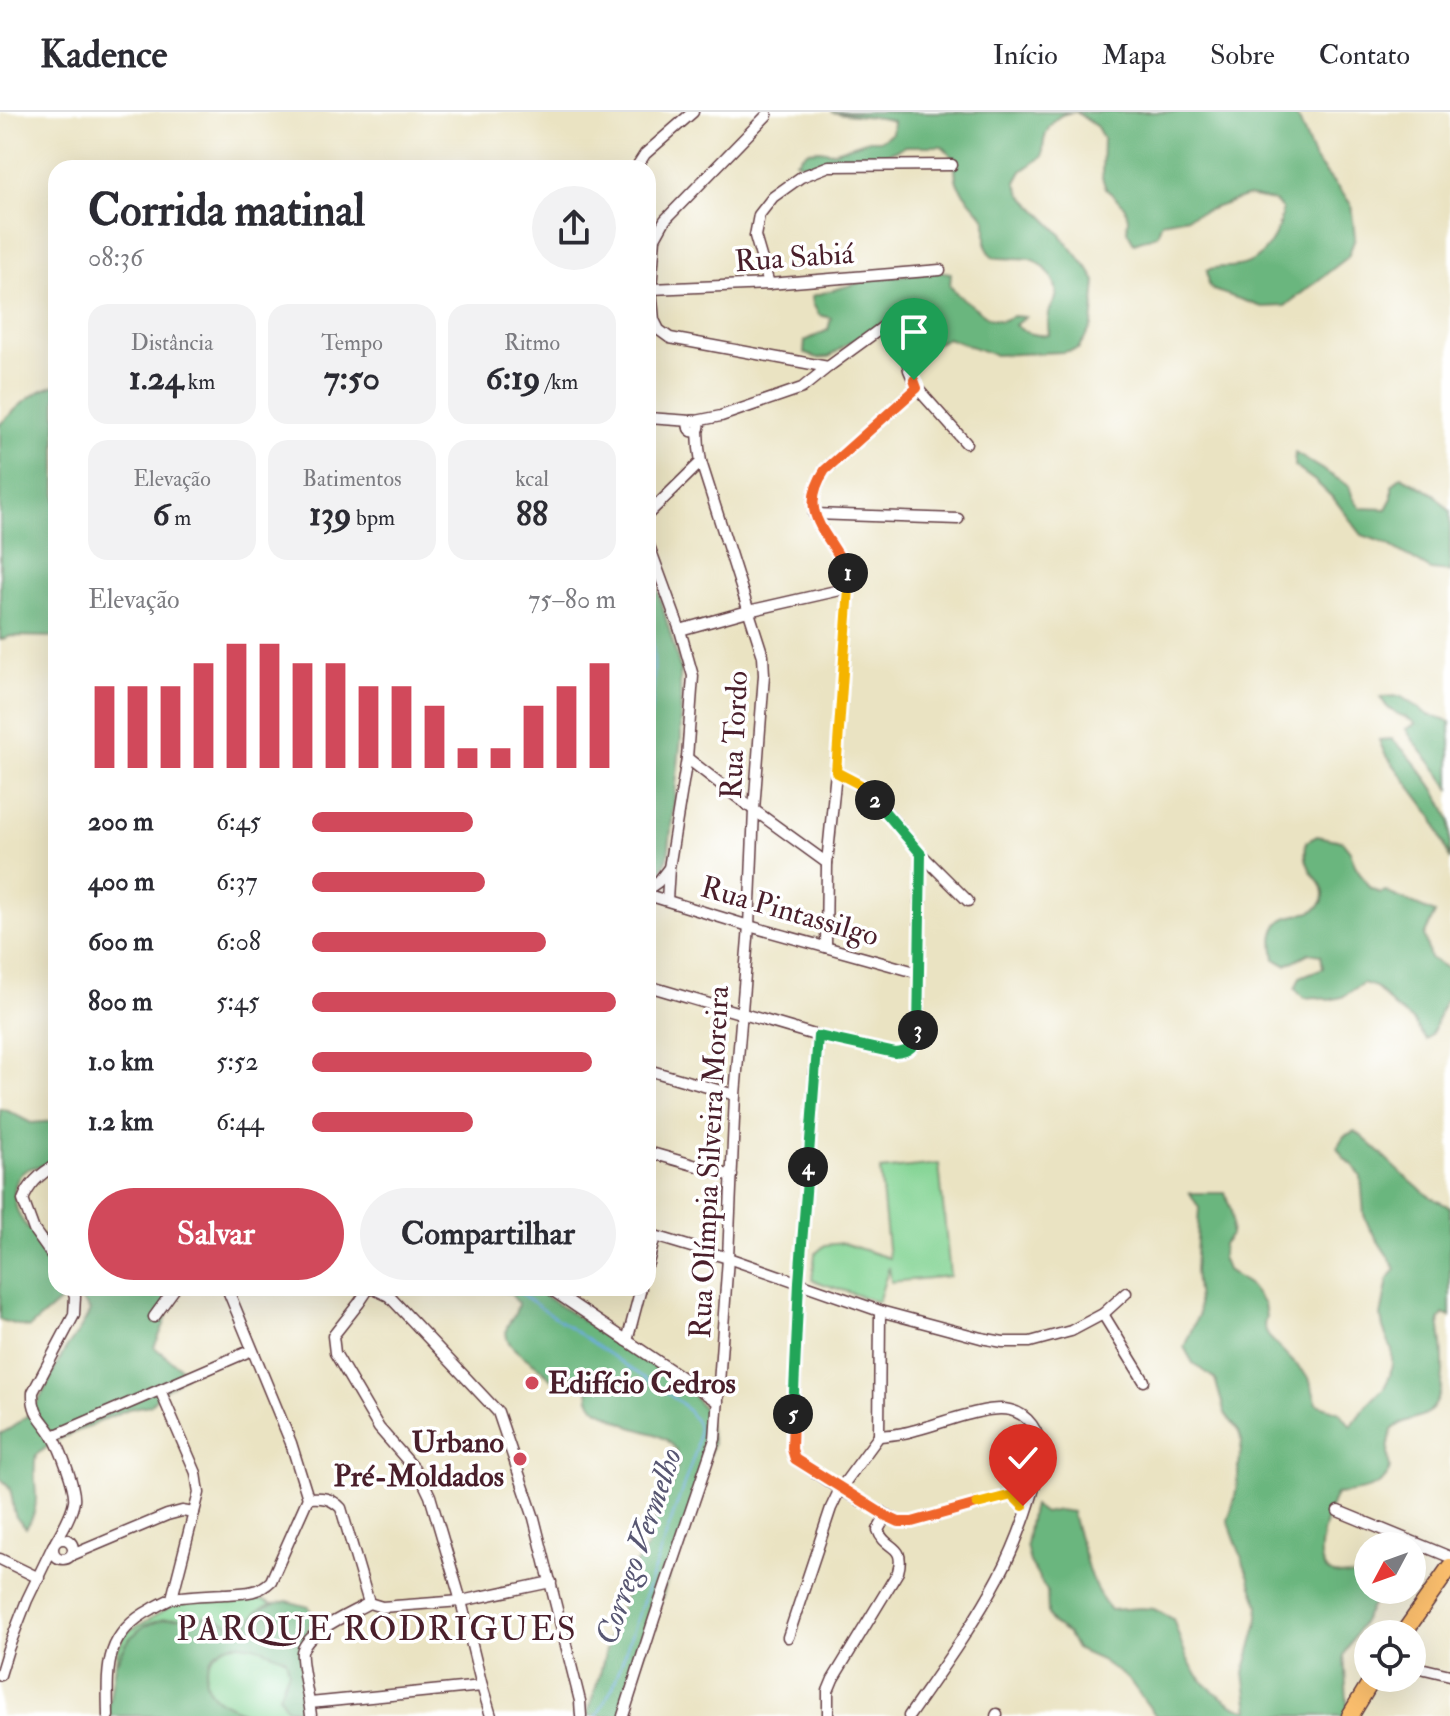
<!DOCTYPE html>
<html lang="pt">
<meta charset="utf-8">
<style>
:root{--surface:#fff;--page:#f2f2f3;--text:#2b2b33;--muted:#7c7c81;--line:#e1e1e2;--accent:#d1495b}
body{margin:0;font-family:"IM FELL Double Pica",serif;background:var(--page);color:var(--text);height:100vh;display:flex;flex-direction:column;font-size:30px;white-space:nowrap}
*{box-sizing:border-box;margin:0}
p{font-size:26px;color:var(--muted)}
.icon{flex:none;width:44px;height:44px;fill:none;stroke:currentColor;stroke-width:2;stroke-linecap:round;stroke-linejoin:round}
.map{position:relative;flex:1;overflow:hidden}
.panel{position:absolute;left:48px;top:48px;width:608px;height:1136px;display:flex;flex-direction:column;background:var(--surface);border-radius:24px;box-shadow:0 8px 32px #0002}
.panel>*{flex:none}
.needle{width:52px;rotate:229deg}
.controls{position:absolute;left:1354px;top:1420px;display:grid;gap:16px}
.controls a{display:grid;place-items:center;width:72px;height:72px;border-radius:50%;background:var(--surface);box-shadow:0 8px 32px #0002;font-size:40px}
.pin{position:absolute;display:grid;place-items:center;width:68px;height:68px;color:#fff;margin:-82px -34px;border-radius:50% 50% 50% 0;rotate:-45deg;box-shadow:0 0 8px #0007}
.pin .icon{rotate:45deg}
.km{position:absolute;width:40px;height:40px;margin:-20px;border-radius:50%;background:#222;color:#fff;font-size:22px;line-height:40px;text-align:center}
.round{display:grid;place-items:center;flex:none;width:84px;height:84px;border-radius:42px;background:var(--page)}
.head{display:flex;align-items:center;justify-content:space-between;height:136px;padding:0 40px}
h1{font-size:44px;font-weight:700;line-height:60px}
.metrics{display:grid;grid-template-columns:repeat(3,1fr);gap:12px;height:136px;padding:8px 40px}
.metrics div{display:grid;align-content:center;border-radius:20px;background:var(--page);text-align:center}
.metrics b{font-size:34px;font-weight:700}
.metrics small{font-size:22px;font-weight:400}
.metrics p{font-size:22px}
.chart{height:224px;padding:16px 40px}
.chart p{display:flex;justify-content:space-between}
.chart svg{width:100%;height:144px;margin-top:8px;stroke:var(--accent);stroke-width:6}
.cta{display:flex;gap:16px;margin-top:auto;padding:16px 40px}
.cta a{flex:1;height:92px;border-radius:48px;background:var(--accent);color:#fff;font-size:32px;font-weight:700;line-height:92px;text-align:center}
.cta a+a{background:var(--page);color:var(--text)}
ul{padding:0 40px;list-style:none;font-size:26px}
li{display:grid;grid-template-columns:128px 96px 1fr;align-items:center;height:60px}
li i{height:20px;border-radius:10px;background:var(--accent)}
header{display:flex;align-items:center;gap:48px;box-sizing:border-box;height:112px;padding:0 40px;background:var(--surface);border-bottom:2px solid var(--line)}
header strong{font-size:38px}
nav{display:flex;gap:44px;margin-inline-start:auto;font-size:28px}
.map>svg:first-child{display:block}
.green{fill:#84d494;stroke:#677a60;stroke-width:2}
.forest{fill:#6bb67e;stroke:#5a6a54;stroke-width:2}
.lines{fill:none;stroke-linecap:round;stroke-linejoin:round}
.stream{stroke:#6dace0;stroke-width:2}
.street-casing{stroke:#623c42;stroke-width:13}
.primary-casing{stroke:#623c42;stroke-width:19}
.street{stroke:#fff;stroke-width:10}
.primary{stroke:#fabe6d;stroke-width:16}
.split-1-casing{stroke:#fff;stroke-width:16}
.split-2-casing{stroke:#fff;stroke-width:16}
.split-3-casing{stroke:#fff;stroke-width:16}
.split-4-casing{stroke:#fff;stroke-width:16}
.split-5-casing{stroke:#fff;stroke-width:16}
.split-6-casing{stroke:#fff;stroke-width:16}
.split-7-casing{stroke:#fff;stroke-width:16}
.split-1{stroke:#f0652b;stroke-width:10}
.split-2{stroke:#f5b400;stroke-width:10}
.split-3{stroke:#22a559;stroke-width:10}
.split-4{stroke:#22a559;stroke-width:10}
.split-5{stroke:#22a559;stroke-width:10}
.split-6{stroke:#f0652b;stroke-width:10}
.split-7{stroke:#f5b400;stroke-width:10}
.poi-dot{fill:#d1495b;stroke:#fff;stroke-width:3}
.labels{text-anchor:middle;stroke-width:7;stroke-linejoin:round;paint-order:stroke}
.street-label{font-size:30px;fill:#4a1f2b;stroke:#fff}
.poi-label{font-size:30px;font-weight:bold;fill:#4a1f2b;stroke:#fff;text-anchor:start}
.water-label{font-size:32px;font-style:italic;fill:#585773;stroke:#fff}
.quarter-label{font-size:34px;letter-spacing:2px;fill:#4a1f2b;stroke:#fff}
</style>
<header>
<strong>Kadence</strong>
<nav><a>Início</a><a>Mapa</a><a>Sobre</a><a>Contato</a></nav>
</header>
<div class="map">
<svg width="1450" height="1604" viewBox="0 0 1450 1604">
<rect width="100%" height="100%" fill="#fff"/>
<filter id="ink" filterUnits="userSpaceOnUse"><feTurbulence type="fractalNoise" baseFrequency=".0125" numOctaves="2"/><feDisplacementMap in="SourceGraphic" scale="16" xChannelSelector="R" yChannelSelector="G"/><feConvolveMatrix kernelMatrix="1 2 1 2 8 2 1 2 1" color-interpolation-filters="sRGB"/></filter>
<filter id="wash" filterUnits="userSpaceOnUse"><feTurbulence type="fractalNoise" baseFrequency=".006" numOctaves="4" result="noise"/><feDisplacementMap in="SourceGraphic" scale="32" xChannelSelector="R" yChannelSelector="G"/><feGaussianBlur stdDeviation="1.8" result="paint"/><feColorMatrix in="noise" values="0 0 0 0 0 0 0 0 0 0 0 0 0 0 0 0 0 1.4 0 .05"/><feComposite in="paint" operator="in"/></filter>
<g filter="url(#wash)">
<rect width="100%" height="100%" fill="#eae3c2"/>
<!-- green -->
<g class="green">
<polygon points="939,1052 950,1164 891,1170 889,1155 878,1190 812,1168 815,1142 825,1133 843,1131 889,1146 880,1058"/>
<polygon points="261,1487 297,1502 293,1541 299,1604 116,1604 113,1568 118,1537 126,1521 179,1490"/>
</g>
<!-- forest -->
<g class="forest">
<path d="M831,0h244c-24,1 -33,23 -32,44l-21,15 -6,11 5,12 36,36 32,40 7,11 -4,45 -14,23 -15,3 -68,3 -48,-17 -25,13 1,-30 -6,-11 -13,-2 -43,29 -11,5 -21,15 -13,1 -12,-5 1,-12 23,-11 3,-12 -12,-3 -6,-11 -1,-8 60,-17 66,-8 13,2 -1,13 8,9 31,23 12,3 12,-5 12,1 -10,8c11,9 20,11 34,10 -1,-9 -2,-17 1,-25 1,-2 5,-10 6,-12 3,-15 -11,-35 -26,-39 -10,-2 -25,1 -38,-2l-6,-11v-26c-8,-11 -19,-21 -26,-32 -11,-17 4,-23 -18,-42h-37l-21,9 -79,10 -9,-4 11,-10 13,-1 12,2 37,-12h12l11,-7 1,-12c-20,-6 -41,-5 -62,-9z"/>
<path d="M1076,0h216l7,8 16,40 36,44 4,34 -7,19 -63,49 -23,1 -49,-17 -4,-5 -2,-15c11,-4 20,-2 31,-4 26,-4 42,-33 44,-57l-9,-8 -25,-5 -60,21 -26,5 -5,13 -23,8 -7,-12 1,-12 -3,-13 -19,-17 -4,-12 1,-39 -6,-11z"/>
<path d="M56,273v252l-45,-1 -11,4v-216c20,-18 29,-31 56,-39z"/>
<polygon points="1295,341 1349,374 1353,386 1361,396 1386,397 1392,386 1392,374 1401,364 1434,382 1450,399 1450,460 1431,458 1387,432 1362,423 1334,387 1315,369 1294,354"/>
<polygon points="648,444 680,556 681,626 668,745 661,760 648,762"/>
<path d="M1400,584l29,19 21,7v68c-12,-23 -32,-39 -44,-61l10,-5c-14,-12 -27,-8 -35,-27z"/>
<path d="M1392,627c19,17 52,57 58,83 0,12 0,26 0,38l-17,-43 -49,-65 -5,-12z"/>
<path d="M1317,724l25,5 8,10 5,14 14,22 11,6 6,-2 4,3 45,19 -11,23 6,22 20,12v26c-14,11 -10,33 -24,44l-13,-19 -20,-15 -17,-19 -13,-4 -21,14 -13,3 -12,-3 -13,1 -9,-9 5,-12 23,-9 -2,-13 -12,-2 -23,12 -11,-6c-1,-8 -3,-18 -1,-25 7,-30 39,-10 49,-34 5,-14 -9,-21 -14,-33 -4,-8 -4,-15 -3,-25z"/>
<path d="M0,997l8,2 23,12 25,-2v42c-9,4 -23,2 -30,7 -24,15 -8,63 18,66 4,0 8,-1 12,-2v54h105c16,17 1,41 -7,59l28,22 3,7 -23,16 -12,13 -22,4 -71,31 -21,15c-6,28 9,47 -10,73 -3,-3 -8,-8 -10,-11 -6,-14 0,-30 -16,-38v-45c42,-20 43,-47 64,-82 9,-15 20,-24 26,-42l-9,-10 -12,-4 -11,7 -29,25 -29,-8z"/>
<path d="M1355,1019c34,26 56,59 95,76v110l-7,-3 -4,7c4,26 11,79 -13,93 -14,6 -21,5 -34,16 -2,8 -4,17 -4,25 0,2 2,12 2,13 -5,23 -37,24 -54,26 -7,15 -26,68 -7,78 9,5 28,3 38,4l1,14h12v1l-36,64 4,61h-192l-27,-36 -28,-20 -25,-11 -8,-15 -15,-10 -5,-10 -1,-23 -17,-28 -4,-18 5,-32 2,-8 11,8 14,-3 14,2c2,13 7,25 11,38 6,25 11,40 28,60l30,-2 13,1 19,10c12,34 15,55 47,77 9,6 17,13 29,14l-5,-37 13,-47 2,-21 -31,-85 7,-22 7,-57 -3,-9 -14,-19 -10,-34 -22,-16 -9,-16 15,-34 -4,-42 4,-63 -9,-15h35l6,17 1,13 -1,12 -8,10 -1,12 5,13 21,14 16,20 2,13 -2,8 4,11 41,42 8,26 23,8 11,14 15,-20 18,-18 6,-12 2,-12v-13l-9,-23 -2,-12 7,-37 8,-10 -27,-42 -5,-12 -3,-38 -7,-11 -10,-8 -7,-11 7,-11z"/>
<path d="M494,1176h38l154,99 19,23 8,33 -90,273h-36l13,-42 9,-37 14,-35 7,-25 5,-12 14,-21 9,-37 14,-21 7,-25 -3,-12 -9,-9 -12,-6 -24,-7 -34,-18 -8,-10 -2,-25 -25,2 -11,4c-10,-19 -51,-28 -44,-53 1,-4 5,-8 7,-11 1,-2 4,-11 4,-13l-8,-10 -12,-2z"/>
<path d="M287,1489l22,6 4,9 -5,13 -6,71 3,11h-7l-13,-4 -6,-12 10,-24 -3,-12c-15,-7 -30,-15 -48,-15 -27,0 -44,34 -23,53 10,9 27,13 39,19h-147l8,-52 15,-26 14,-12 20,-7 47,-3 33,14c15,-23 16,-24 43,-29z"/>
</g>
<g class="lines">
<!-- stream -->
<g class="stream">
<path d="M648,492c7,45 9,81 0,127"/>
<path d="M512,1176l169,115c16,17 21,23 15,47l-83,237 -16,29"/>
</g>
</g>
</g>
<g filter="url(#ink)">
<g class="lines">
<!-- street casing -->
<g class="street-casing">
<g id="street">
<polyline points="767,3 665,108 655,126 651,177 654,208 659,218 670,226 828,255"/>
<polyline points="636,56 645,42 693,0"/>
<polyline points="769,172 755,124 759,103 773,85 801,65 829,54 952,53"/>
<polyline points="651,177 769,172 940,158"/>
<polyline points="648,306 691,309"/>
<circle cx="694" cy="314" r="5.5"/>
<polyline points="696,309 721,304 802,276 828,255 898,204 909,258 917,276 966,331"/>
<polyline points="648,402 701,350 699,336 698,318"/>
<polyline points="814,402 958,407"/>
<polyline points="648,431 680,518 693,564 687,646 669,756 667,788"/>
<polyline points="680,518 748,499 849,476"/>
<polyline points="687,646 754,698 827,751"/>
<polyline points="836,660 859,672 878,690 921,742 968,789"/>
<polyline points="648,777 658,770 668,757"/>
<polyline points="648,783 749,814 919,861"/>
<path d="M826,835l1,-84 9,-91 13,-184c-4,-50 -59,-66 -24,-118l92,-82"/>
<path d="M648,874l170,50 77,17c14,-1 18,-5 23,-19l3,-180"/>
<polyline points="818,924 799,1170 792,1337 795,1347 840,1377 899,1410 912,1410 1033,1377"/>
<polyline points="648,958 735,983"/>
<polyline points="648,1040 732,1064"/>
<path d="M56,1053c-15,8 -27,19 -33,35l11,30 22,31"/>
<polyline points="648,1122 728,1146 880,1199 981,1226 1003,1230 1030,1230 1071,1219 1103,1202 1126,1181"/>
<polyline points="648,1151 655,1124"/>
<polyline points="227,1176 291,1331 308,1386"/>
<polyline points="369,1176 359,1191 333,1224 335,1241 379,1316 420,1363 430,1384 461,1489 482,1574 491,1604"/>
<polyline points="372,1176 389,1184 498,1300 534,1406 580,1589 581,1604"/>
<polyline points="549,1176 718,1290"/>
<polyline points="1103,1202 1144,1269"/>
<polyline points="154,1205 175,1176"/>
<polyline points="627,1229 641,1176"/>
<polyline points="160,1278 196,1361 199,1381 172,1486"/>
<polyline points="53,1324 252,1238"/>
<path d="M879,1324c8,-1 16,-1 24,-3 28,-5 81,-29 107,-23 18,4 30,22 30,40 1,32 -26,99 -41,127 -26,49 -59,94 -90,139"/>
<polyline points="879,1324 880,1199"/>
<path d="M308,1386c15,-1 23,0 33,10l28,95"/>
<polyline points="1338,1399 1450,1445"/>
<circle cx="63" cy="1437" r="10"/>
<path d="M56,1429c7,-12 16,-27 18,-40 2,-13 -14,-53 -21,-65 -10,-17 -21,-21 -20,-44l41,-77 1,-19 -3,-8"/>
<polyline points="72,1443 167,1403 182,1399 194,1401"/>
<polyline points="0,1447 39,1466"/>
<polyline points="369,1491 382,1495 461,1489 551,1470"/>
<polyline points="788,1525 831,1396 840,1377 879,1324"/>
<polyline points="1412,1554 1450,1563"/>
<polyline points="0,1563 8,1537 27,1488 53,1434"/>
<polyline points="310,1591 482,1574"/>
<path d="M108,1604c-1,-48 -4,-82 44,-107 7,-4 15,-9 22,-11 16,-3 34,-3 50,-4 18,-1 34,0 47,-13l37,-83"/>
<path d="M311,1604c-1,-14 -11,-54 -9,-64 5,-21 50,-39 67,-49"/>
<polyline points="623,1604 654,1507 715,1327 728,1146 735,983 749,814 754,698 764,563 763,544 701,350"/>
<path d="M828,1604v-25l5,-12 65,-107c8,-29 -13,-21 -20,-42l8,-14"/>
<polyline points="996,1604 997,1602"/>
</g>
</g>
<!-- primary casing -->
<g class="primary-casing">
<g id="primary">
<polyline points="1403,1522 1450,1455"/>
<polyline points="1350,1604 1373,1566"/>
</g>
</g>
<!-- street -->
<use href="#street" class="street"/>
<!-- primary -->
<use href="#primary" class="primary"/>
</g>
</g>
<g class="lines" filter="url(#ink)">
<!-- split-1 casing -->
<g class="split-1-casing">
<path id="split-1" d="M848,461c-17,-40 -53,-58 -23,-103l92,-82 -3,-8"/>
</g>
<!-- split-2 casing -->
<g class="split-2-casing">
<polyline id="split-2" points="848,461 849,476 836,660 859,672 875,688"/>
</g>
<!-- split-3 casing -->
<g class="split-3-casing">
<polyline id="split-3" points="875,688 921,742 918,918"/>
</g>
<!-- split-4 casing -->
<g class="split-4-casing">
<path id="split-4" d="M808,1055l10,-131 77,17c15,-1 21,-7 23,-23"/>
</g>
<!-- split-5 casing -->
<g class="split-5-casing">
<polyline id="split-5" points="793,1302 799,1170 808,1055"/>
</g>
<!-- split-6 casing -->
<g class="split-6-casing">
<polyline id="split-6" points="793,1302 792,1337 795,1347 886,1404 899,1410 912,1410 977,1392"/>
</g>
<!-- split-7 casing -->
<g class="split-7-casing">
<polyline id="split-7" points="977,1392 1012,1383 1023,1394"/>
</g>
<!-- split-1 -->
<use href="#split-1" class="split-1"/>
<!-- split-2 -->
<use href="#split-2" class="split-2"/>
<!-- split-3 -->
<use href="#split-3" class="split-3"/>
<!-- split-4 -->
<use href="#split-4" class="split-4"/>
<!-- split-5 -->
<use href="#split-5" class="split-5"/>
<!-- split-6 -->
<use href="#split-6" class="split-6"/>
<!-- split-7 -->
<use href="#split-7" class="split-7"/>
</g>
<!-- markers -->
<g class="poi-dot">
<circle cx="532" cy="1271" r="8"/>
<circle cx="520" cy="1347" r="8"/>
</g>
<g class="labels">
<!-- street labels -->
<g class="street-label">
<text transform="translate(794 145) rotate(-4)" y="10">Rua Sabiá</text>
<text transform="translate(734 623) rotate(-87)" y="10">Rua Tordo</text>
<text transform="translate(790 799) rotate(16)" y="10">Rua Pintassilgo</text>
<text transform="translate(709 1050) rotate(-87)" y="10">Rua Olímpia Silveira Moreira</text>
</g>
<!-- poi labels -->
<g class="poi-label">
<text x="548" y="1281">Edifício Cedros</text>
<text x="504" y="1340" text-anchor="end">Urbano<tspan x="504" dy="34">Pré-Moldados</tspan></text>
</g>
<!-- water labels -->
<g class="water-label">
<text transform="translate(638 1434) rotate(-71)" y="11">Corrego Vermelho</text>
</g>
<!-- quarter labels -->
<g class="quarter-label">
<text x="377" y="1528">PARQUE RODRIGUES</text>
</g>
</g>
</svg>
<div class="controls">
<a><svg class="needle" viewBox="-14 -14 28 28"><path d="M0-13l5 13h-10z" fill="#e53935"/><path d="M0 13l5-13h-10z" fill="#7c7c81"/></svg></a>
<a><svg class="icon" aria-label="locate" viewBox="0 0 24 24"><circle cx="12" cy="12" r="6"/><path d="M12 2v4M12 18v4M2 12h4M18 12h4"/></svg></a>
</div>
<div class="pin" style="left:914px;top:268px;background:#1e9e55"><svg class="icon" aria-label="arrive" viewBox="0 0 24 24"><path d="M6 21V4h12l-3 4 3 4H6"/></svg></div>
<div class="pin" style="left:1023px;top:1394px;background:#d93025"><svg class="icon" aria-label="check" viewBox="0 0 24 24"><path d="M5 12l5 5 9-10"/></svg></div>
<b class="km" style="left:848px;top:461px">1</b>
<b class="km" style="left:875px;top:688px">2</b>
<b class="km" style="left:918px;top:918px">3</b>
<b class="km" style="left:808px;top:1055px">4</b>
<b class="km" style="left:793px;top:1302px">5</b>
<section class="panel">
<div class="head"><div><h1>Corrida matinal</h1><p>08:36</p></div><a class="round"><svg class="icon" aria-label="share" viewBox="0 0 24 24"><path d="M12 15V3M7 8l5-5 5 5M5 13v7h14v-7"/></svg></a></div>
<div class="metrics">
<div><p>Distância</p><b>1.24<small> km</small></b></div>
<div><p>Tempo</p><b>7:50</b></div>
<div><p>Ritmo</p><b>6:19<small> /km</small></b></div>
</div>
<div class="metrics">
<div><p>Elevação</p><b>6<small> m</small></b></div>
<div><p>Batimentos</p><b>139<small> bpm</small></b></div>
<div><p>kcal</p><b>88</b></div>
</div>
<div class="chart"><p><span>Elevação</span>75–80 m</p>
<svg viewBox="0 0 160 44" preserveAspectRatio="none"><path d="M5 44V19M15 44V19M25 44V19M35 44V12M45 44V6M55 44V6M65 44V12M75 44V12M85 44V19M95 44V19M105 44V25M115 44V38M125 44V38M135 44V25M145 44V19M155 44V12"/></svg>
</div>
<ul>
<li><b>200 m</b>6:45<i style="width:53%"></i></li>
<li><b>400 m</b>6:37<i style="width:57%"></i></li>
<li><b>600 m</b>6:08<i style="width:77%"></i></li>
<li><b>800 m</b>5:45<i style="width:100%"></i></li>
<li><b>1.0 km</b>5:52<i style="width:92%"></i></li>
<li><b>1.2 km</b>6:44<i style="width:53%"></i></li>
</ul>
<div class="cta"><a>Salvar</a><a>Compartilhar</a></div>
</section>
</div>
